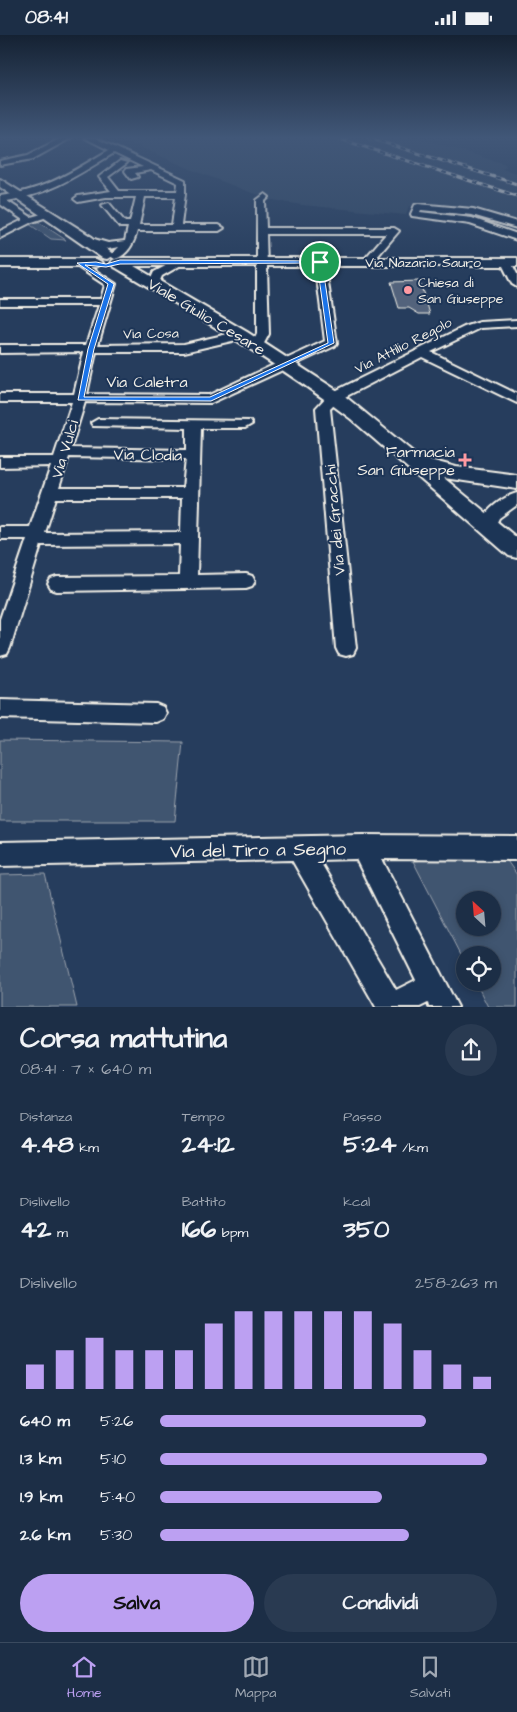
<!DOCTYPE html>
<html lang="it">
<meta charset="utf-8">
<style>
:root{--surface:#1c2e46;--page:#293a51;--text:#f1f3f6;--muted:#a0a8b3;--line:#3a4a5f;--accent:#bca0f2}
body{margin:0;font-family:"Architects Daughter",sans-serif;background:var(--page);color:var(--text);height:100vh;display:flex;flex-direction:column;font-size:19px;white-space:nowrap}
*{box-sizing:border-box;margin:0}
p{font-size:16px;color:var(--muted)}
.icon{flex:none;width:28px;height:28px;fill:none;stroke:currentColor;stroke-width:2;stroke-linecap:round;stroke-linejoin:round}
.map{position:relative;height:972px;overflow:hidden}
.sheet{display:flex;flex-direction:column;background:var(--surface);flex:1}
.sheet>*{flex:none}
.needle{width:32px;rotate:334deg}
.tools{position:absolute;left:456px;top:856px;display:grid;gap:10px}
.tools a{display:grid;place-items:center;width:45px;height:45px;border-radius:50%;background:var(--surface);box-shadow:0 2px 8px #0003,0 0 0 1px var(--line);font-size:25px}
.pin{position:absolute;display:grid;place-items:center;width:42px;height:42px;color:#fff;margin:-21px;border:2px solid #fff;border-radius:50%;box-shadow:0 1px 5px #0007}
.round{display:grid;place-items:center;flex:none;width:52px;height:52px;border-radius:26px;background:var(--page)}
.head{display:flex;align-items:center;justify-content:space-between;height:85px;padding:0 20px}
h1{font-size:28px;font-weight:700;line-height:38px}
.stats{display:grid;grid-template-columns:repeat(3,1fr);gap:8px;height:85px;padding:5px 20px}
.stats div{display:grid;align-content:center}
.stats b{font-size:25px;font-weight:700}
.stats small{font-size:14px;font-weight:400}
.stats p{font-size:14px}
.chart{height:140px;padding:10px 20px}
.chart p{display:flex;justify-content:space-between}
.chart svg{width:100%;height:90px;margin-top:5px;stroke:var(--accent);stroke-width:6}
.primary-button{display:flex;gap:10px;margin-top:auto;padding:10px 20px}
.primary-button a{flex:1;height:58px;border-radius:30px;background:var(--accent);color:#111;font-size:20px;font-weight:700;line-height:58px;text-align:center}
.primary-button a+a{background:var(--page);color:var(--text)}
ul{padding:0 20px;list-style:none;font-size:16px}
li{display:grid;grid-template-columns:80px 60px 1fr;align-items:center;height:38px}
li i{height:12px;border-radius:6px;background:var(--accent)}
.status{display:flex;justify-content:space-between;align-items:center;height:35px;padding:0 25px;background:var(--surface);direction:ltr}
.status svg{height:14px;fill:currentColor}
.dock{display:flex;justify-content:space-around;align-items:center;height:70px;border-top:1px solid var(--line);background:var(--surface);font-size:14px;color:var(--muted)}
.dock a{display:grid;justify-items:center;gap:2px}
.dock .current{color:var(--accent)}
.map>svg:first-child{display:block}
.built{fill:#334966}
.green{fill:#40546f;stroke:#9aa2ac;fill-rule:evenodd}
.building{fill:#52647b;stroke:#f4f1e8}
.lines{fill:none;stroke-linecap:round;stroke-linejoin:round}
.street-casing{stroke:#f4f1e8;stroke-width:4}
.secondary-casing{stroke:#f4f1e8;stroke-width:4}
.street{fill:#1d3557;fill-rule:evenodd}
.secondary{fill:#1d3557;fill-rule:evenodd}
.rail-casing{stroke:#f4f1e8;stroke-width:3}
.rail{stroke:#1d3557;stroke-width:2;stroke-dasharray:5.5;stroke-linecap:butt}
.route{fill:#1a73e8;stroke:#fff;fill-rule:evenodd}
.poi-dot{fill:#ff9aa2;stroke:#1d3557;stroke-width:2}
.labels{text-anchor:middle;stroke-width:4;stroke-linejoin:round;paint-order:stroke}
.far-street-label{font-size:14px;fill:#f4f1e8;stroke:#1d3557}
.far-poi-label{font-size:14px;fill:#f4f1e8;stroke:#1d3557;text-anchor:start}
.street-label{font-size:16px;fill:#f4f1e8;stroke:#1d3557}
.poi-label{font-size:16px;fill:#f4f1e8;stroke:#1d3557;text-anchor:end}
.near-street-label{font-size:19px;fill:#f4f1e8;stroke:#1d3557}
</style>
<div class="status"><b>08:41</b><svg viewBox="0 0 49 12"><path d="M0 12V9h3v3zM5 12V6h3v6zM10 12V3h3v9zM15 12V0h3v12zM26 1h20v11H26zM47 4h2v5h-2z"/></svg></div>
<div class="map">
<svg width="517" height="972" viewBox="0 0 517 972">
<rect width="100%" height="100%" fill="#263d5d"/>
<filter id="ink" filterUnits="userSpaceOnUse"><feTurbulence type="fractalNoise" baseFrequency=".02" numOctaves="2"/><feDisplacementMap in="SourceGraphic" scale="10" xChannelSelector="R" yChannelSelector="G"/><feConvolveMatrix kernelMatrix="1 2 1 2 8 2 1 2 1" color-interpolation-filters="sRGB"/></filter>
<g filter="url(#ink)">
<!-- built -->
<polygon class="built" points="119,103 419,103 505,129 506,132 502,134 517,138 517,188 462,175 409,171 406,180 302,170 267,164 268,162 252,158 195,136"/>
<!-- green -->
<g class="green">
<polygon points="37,186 66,205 51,204 29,189"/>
<polygon points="0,705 183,707 175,786 0,786"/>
<path d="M503,820l14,20v132h-29l-12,-24h16v-28h-27v7l-52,-101zM465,865h27v27h-27z"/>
<polygon points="45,839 77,972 0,972 0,840"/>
</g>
<!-- building -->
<polygon class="building" points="419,246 427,269 430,279 419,279 409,273 399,273 391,247"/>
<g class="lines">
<!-- street casing -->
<g class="street-casing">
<g id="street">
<polygon points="61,103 71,103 33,124 0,130 0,126 28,120"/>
<path d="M85,103h10l90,42v14l-4,31h38l5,3 -5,3h-82c-3,12 -9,24 -22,28l-5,-3 9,-9 -11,2 -24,-7 -2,-2 5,-3 21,6 17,-2 3,-14h-8l-18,-22 7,-2 16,19h5l6,-25h-30l-28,5 -4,-3 4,-3 33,-5 -12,-14 21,-16 7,2 -19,14 11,14h58l1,-8 -27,-13 -16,3 3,4 -7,2 -6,-8 1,-2 17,-2 -29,-14c-36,22 -64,41 -107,48l24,16 18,-5 4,3 -21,7 -32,16v-7l23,-11 -23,-16v-8c46,-6 70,-23 109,-46zM145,162h31l-4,28h-33z"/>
<polygon points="265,159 269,162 265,166 266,193 394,193 399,196 371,229 367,230 362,227 386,199 266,199 269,299 261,314 257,315 251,311 257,299 257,165"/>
<polygon points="418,169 473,174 517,187 517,193 472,180 421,175 420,177 472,183 517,199 517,205 470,189 412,181 411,179 415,170"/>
<polygon points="179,224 184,227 183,229 162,241 158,250 150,250 149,248 154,237"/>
<path d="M320,224l5,3 12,81 -2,3 -124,57 -126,-1 -14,46 116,2v-22l-94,-2 -2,-3 7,-4 152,2 2,3 -7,4h-44l-4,147 49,-1 6,2 3,5 -3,5 -6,2 -189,3 -6,-2 -3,-5 3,-5 6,-2 122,-1 1,-32 -139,1 -31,103 -3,6 -7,2v-37l27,-80h-27v-12h30l21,-61 -51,1v-10h54l18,-55h-72v-8h74l10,-42 -84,1v-8h86l13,-40h-99v-6h101l4,-14 -30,-20 -1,-2 5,-3 37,24 -18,61 86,-1 57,-13 4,1 2,3 -2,3 -61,14h-88l-9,42 122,1 116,-54 -10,-79zM69,422l117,2 -3,29h-124zM56,463h126l-1,34 -136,1z"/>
<polygon points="506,224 510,225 517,239 517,252 512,249 501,227"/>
<polygon points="517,285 517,291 481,293 431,317 517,359 517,368 422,322 339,365 330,374 356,613 353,619 346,621 339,619 336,613 316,373 329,359 464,292 480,287"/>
<path d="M517,458v12l-18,13 -4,8 -6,2 -6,-2 -2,-4c6,-13 22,-25 36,-29z"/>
<polygon points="0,665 156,669 163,672 166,678 163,684 156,687 0,683"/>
<path d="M363,800l154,1v24l-135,-1 76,148h-29l-1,-4 -8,4h-44l-84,-147 -292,6v-24zM356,824l60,121 -20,10 -77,-130z"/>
</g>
</g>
<!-- secondary casing -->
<g class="secondary-casing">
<g id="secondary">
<polygon points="0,144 92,202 114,220 107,224 102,223 0,152"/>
<path d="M120,223h397v8h-383l113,66 94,61 78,64 37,10 61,8v14l-73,-11 73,60v20l-8,-2 -158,-137c-75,-57 -157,-105 -238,-153l-2,-3 2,-3z"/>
<polygon points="0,224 96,224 103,228 96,232 0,232"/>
</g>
</g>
<!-- street -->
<use href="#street" class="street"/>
<!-- secondary -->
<use href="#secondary" class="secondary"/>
<!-- rail casing -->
<g class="rail-casing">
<g id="rail">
<polyline points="337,103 517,161"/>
<polyline points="369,103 517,149"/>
</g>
</g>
<!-- rail -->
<use href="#rail" class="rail"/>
</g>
</g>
<!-- sky -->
<linearGradient id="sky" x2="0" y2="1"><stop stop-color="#152233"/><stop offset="0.43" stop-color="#415778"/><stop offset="1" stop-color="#415778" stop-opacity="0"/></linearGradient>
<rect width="517" height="239" fill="url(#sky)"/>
<!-- route -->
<path class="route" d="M120,225l202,1 12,82 -123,58 -133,-1 10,-51 20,-65 -31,-21 19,-1 10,2zM317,228l11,80 -118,54h-126l10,-48 20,-65 -29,-19 21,2 14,-3z"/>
<!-- markers -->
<g class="poi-dot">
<circle cx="408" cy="255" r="5"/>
<path d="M462.5 417.5h5v5h5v5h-5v5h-5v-5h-5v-5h5z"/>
</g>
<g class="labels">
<!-- far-street labels -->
<g class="far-street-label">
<text x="423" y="232">Via Nazario Sauro</text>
<text transform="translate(151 298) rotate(-1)" y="5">Via Cosa</text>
<text transform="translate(403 310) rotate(-27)" y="5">Via Attilio Regolo</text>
</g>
<!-- far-poi labels -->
<g class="far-poi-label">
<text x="418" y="252">Chiesa di<tspan x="418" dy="16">San Giuseppe</tspan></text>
</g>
<!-- street labels -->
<g class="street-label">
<text transform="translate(207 281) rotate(31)" y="6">Viale Giulio Cesare</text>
<text x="147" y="352">Via Caletra</text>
<text transform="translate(64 414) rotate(-73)" y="6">Via Vulci</text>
<text transform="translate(148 419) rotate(1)" y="6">Via Clodia</text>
<text transform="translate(334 485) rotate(-95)" y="6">Via dei Gracchi</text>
</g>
<!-- poi labels -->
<g class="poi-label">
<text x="455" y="422">Farmacia<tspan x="455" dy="18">San Giuseppe</tspan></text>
</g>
<!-- near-street labels -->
<g class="near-street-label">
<text transform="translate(258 814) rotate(-1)" y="7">Via del Tiro a Segno</text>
</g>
</g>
</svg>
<div class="tools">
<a><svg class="needle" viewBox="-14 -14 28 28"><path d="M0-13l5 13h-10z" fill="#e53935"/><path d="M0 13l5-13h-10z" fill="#a0a8b3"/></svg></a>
<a><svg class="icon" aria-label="locate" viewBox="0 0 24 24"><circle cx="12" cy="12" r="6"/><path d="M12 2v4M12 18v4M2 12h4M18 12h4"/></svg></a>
</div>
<div class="pin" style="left:320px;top:227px;background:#1e9e55"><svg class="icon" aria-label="arrive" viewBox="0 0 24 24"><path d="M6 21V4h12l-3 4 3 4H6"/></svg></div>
</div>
<section class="sheet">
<div class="head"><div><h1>Corsa mattutina</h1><p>08:41 · 7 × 640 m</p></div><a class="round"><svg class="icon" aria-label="share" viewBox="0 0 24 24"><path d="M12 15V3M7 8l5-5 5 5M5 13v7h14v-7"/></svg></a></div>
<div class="stats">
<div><p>Distanza</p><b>4.48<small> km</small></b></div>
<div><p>Tempo</p><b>24:12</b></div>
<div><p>Passo</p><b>5:24<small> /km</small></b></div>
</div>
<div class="stats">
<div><p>Dislivello</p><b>42<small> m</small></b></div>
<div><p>Battito</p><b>166<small> bpm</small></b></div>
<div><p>kcal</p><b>350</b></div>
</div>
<div class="chart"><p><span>Dislivello</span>258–263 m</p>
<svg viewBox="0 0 160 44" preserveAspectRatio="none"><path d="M5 44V32M15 44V25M25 44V19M35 44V25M45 44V25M55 44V25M65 44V12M75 44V6M85 44V6M95 44V6M105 44V6M115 44V6M125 44V12M135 44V25M145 44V32M155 44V38"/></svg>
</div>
<ul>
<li><b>640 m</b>5:26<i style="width:79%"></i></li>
<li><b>1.3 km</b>5:10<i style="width:97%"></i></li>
<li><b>1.9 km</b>5:40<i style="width:66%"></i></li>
<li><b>2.6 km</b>5:30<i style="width:74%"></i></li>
</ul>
<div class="primary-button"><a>Salva</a><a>Condividi</a></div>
</section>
<nav class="dock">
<a class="current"><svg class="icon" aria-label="home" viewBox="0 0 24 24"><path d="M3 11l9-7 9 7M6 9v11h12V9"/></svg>Home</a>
<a><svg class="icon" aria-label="map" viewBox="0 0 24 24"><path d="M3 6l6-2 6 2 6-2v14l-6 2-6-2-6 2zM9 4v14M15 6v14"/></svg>Mappa</a>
<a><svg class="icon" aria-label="saved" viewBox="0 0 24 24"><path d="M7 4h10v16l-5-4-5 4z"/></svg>Salvati</a>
</nav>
